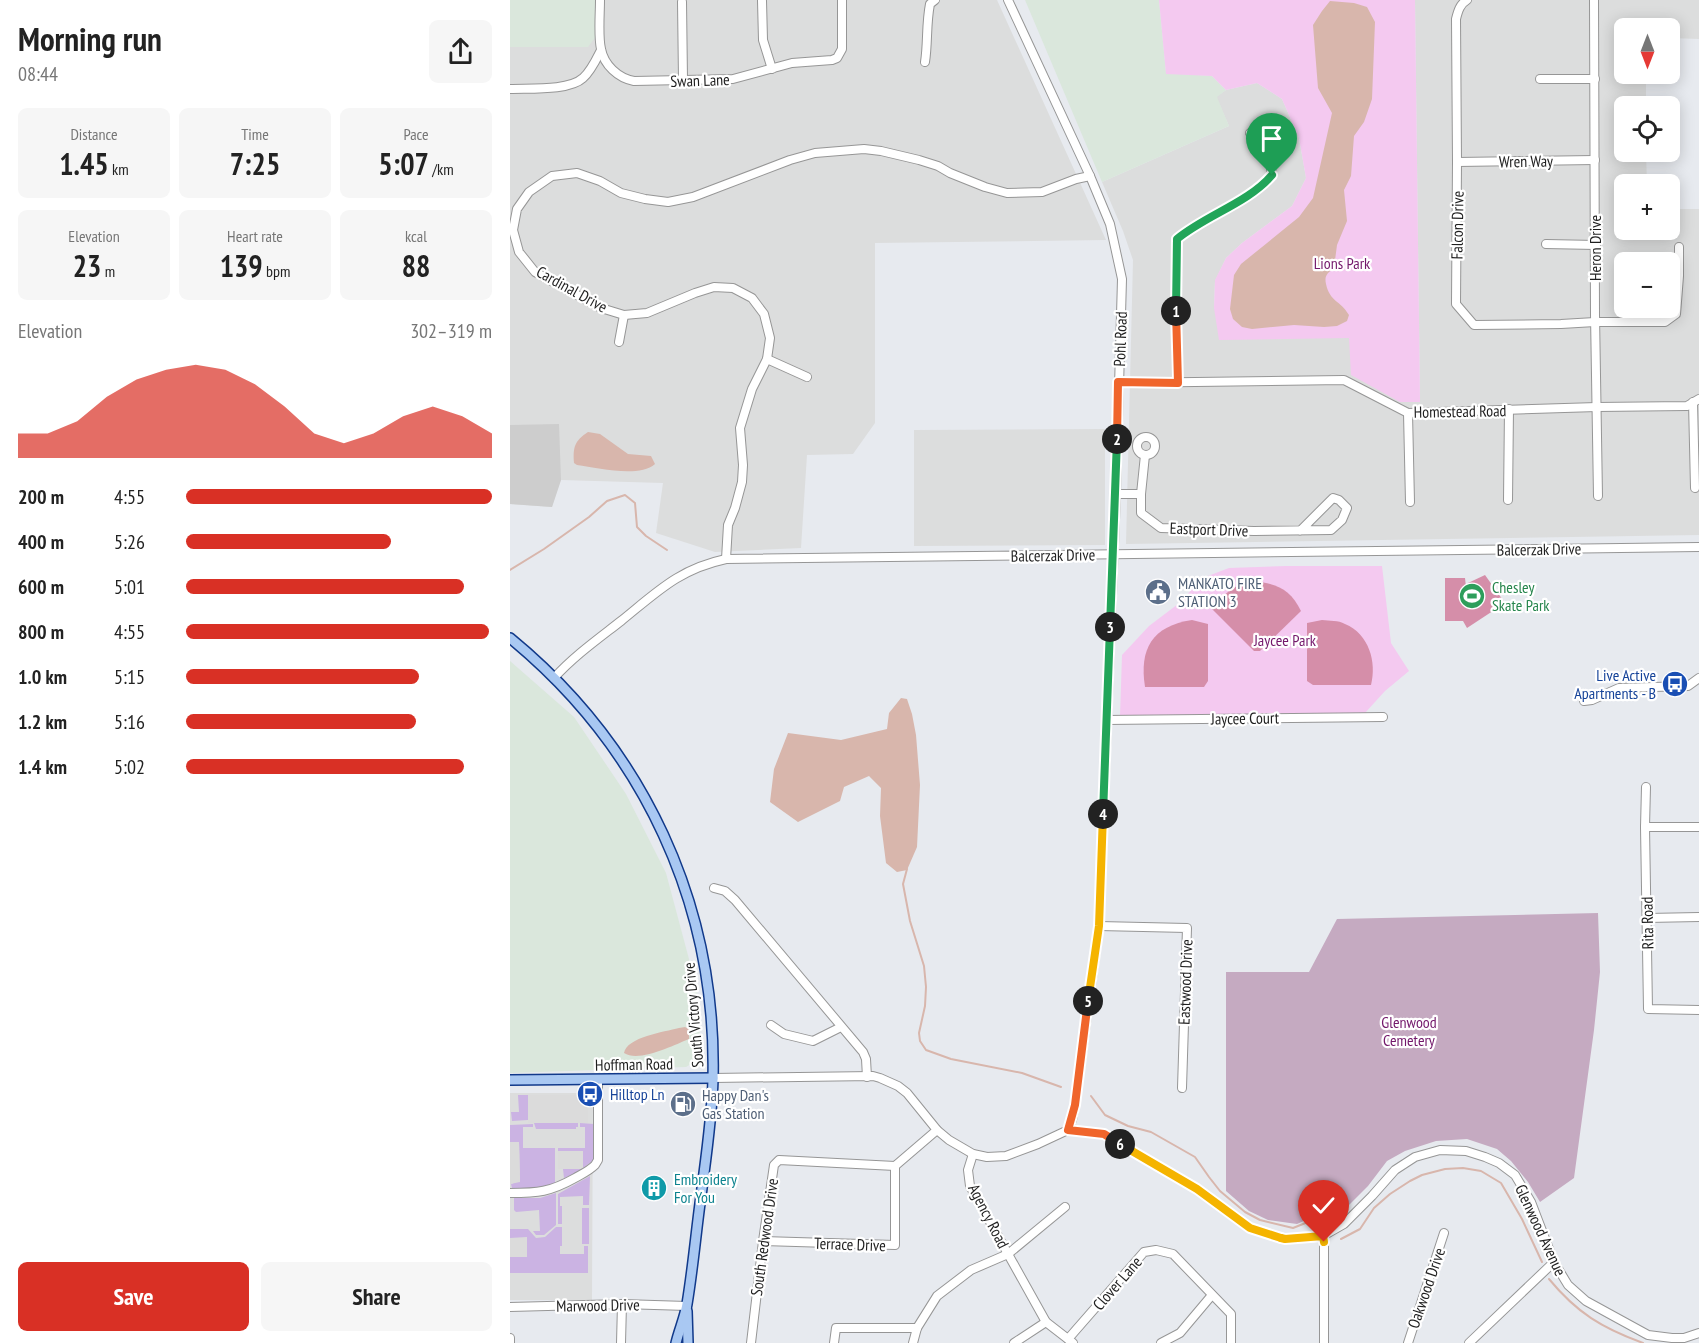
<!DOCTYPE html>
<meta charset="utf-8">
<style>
:root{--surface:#fff;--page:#f6f6f6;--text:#222;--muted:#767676;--accent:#d93025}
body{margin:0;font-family:"PT Sans Narrow",sans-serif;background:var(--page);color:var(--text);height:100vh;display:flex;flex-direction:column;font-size:22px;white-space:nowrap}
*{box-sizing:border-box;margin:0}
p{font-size:20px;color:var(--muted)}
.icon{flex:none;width:33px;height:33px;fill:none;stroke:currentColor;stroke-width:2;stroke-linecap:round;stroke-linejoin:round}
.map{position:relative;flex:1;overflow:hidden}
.panel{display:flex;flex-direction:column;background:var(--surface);width:510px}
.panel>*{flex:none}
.needle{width:39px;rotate:180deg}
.tools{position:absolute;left:1104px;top:18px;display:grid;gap:12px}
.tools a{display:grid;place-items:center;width:66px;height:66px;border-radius:9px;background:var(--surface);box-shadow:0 3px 15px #0003;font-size:30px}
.pin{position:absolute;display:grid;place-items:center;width:51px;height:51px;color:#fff;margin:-62px -26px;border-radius:50% 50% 50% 0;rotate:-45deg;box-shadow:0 0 6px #0007}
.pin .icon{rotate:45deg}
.km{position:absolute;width:30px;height:30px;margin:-15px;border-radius:50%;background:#222;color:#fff;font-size:16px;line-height:30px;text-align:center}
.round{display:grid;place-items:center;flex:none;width:63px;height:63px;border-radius:9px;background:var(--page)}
.head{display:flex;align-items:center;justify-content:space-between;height:102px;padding:0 18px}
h1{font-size:33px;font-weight:800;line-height:45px}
.figures{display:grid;grid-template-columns:repeat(3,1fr);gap:9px;height:102px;padding:6px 18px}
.figures div{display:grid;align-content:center;border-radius:9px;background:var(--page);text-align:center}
.figures b{font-size:30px;font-weight:800}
.figures small{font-size:16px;font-weight:400}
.figures p{font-size:16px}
.chart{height:168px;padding:12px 18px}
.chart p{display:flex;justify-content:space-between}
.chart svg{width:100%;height:108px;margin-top:6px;fill:var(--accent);opacity:.7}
.primary-button{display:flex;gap:12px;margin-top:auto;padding:12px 18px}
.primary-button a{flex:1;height:69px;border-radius:9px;background:var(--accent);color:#fff;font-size:24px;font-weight:800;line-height:69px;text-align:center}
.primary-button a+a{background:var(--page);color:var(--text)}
ul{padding:0 18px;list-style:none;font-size:20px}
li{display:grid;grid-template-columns:96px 72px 1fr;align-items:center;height:45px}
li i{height:15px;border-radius:8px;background:var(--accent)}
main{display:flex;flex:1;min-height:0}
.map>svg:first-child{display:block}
.residential{fill:#dcdddd;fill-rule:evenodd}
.industrial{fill:#dae7dc}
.religious{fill:#cdcdcd}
.grass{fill:#cbb3e3}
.cemetery{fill:#c5aac1}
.park{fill:#f4c9f0}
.pitch{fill:#d58ea9}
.parking{fill:#dbdbdb}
.water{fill:#d8b6ac}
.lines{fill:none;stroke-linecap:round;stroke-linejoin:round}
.stream{stroke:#d8b6ac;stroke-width:2}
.minor-casing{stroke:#969696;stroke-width:10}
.major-casing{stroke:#11398a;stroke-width:12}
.minor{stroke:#fff;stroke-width:8}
.major{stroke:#a9c8f2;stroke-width:9}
.split-1-casing{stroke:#fff;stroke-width:12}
.split-2-casing{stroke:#fff;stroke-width:12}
.split-3-casing{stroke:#fff;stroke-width:12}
.split-4-casing{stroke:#fff;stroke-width:12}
.split-5-casing{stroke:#fff;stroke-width:12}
.split-6-casing{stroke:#fff;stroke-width:12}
.split-7-casing{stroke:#fff;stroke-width:12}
.split-8-casing{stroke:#fff;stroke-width:12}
.split-1{stroke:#22a559;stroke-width:8}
.split-2{stroke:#f0652b;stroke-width:8}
.split-3{stroke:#22a559;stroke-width:8}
.split-4{stroke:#22a559;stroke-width:8}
.split-5{stroke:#f5b400;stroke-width:8}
.split-6{stroke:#f0652b;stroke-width:8}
.split-7{stroke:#f5b400;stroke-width:8}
.split-8{stroke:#f5b400;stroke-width:8}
.labels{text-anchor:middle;stroke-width:4.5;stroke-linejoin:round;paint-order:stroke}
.street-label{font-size:16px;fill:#1f1f1f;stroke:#fff}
.park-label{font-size:16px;fill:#73186b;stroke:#fff}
.service-label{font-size:16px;fill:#4e5e75;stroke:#fff;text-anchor:start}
.leisure-label{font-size:16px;fill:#27864d;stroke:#fff;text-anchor:start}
.transit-label{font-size:16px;fill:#164399;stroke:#fff;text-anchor:end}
.culture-label{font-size:16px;fill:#0d838f;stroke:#fff;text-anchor:start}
</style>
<main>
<section class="panel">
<div class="head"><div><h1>Morning run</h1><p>08:44</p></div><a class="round"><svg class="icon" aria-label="share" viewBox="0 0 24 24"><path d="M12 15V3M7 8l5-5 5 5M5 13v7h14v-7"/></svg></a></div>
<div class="figures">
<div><p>Distance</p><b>1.45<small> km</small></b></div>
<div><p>Time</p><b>7:25</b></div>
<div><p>Pace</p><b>5:07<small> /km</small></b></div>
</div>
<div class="figures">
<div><p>Elevation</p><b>23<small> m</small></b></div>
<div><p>Heart rate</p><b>139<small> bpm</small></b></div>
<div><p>kcal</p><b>88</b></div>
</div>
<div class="chart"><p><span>Elevation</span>302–319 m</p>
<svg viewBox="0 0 160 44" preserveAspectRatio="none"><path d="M0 44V34L10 34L20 29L30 19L40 12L50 8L60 6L70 8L80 14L90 23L100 34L110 38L120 34L130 27L140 23L150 27L160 34V44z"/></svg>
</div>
<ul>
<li><b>200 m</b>4:55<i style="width:100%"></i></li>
<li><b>400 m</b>5:26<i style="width:67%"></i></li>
<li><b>600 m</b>5:01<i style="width:91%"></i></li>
<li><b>800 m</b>4:55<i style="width:99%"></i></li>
<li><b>1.0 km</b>5:15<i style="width:76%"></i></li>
<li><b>1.2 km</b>5:16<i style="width:75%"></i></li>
<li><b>1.4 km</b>5:02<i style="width:91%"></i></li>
</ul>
<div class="primary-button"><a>Save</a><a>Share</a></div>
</section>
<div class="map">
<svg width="1189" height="1343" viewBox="0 0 1189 1343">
<rect width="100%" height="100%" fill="#e7eaef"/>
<!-- residential -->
<g class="residential">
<polygon points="87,0 487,0 596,240 365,243 365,423 343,454 297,455 291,548 205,552 146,533 153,483 51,480 42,507 0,504 0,47 78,46"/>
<path d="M905,0h284v39l-29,-1v-10h-46v46h22v32h-22v46h22l1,32h-23v46h46v-21h29v326l-573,9 7,-284 -10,-29 -21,-49 127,-56 -13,-29 10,-7 31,-7 25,16 17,39 7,40 -14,28 -50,37 -16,15 -11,23 -1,27 136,30 70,64zM1114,262h46v46h-46z"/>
<polygon points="595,429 595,545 404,546 404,430"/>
<polygon points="0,1093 83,1093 82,1300 0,1300"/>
</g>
<!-- industrial -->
<g class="industrial">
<polygon points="0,0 87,0 87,35 78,47 0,47"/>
<polygon points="515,0 649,0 656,73 702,76 716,90 707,97 719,126 592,182"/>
<polygon points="0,661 64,717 116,794 156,873 187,989 191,1058 176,1067 0,1073"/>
</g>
<!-- religious -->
<polygon class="religious" points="49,424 51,480 42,507 0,504 0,425"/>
<!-- grass -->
<g class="grass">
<polygon points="8,1095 18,1095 18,1120 2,1121 1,1112 9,1112"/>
<polygon points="24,1123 68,1123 68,1127 66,1127 66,1129 26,1129"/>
<polygon points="70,1123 84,1124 84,1160 66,1173 54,1178 53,1169 73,1168 72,1151 48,1151 48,1148 75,1148 75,1127 70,1127"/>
<polygon points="23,1124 23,1127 13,1127 13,1148 45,1148 45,1184 30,1188 2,1188 1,1184 10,1181 9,1143 0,1142 0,1125"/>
<polygon points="80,1176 79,1205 73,1205 73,1196 50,1197 50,1206 52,1206 52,1224 48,1224 48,1194"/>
<polygon points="46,1193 46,1225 34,1235 26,1235 23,1231 30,1231 29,1210 6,1212 4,1210 4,1198 30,1198"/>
<rect x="72" y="1208" width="7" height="36"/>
<polygon points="46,1227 52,1227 52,1246 50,1246 50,1254 74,1254 74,1246 78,1246 78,1273 0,1273 0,1257 17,1256 17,1238 0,1238 0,1229 18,1229 26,1238 35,1237"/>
</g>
<!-- cemetery -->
<polygon class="cemetery" points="1088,913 1090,972 1084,1030 1064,1178 1030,1202 1018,1182 1001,1161 987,1149 957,1139 926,1141 895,1151 877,1161 858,1186 836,1208 805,1216 787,1224 758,1220 739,1211 716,1191 716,972 799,972 827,919"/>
<!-- park -->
<g class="park">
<polygon points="649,0 905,0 910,402 890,402 841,375 839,338 709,340 704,308 705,280 716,258 732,243 782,206 796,178 789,138 772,99 747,83 716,90 702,76 656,74"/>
<polygon points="776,566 872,566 881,643 899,671 875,691 855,713 610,716 612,655 639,626 672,601 690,579 719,568"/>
</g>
<!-- pitch -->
<g class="pitch">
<polygon points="975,575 995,603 957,628 953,621 935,621 935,578 955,578 956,587 958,583"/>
<path d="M741,581c24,2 39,7 50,30l-41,40h-6l-42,-42c11,-14 21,-24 39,-28z"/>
<path d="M682,620l16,4v57l-4,6h-59c-6,-38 7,-61 47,-67z"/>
<path d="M812,620c8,1 16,0 23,4 24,10 32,38 26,61h-58l-6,-4v-58z"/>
</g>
<!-- parking -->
<g class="parking">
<rect x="18" y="1095" width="60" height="28"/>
<polygon points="0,1142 9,1142 10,1182 0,1184"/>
<rect x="48" y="1151" width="25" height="18"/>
<polygon points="17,1237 17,1257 0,1257 0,1238"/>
</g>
<!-- water -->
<g class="water">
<path d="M820,1l24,2 13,4 8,15 -3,77 -8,23 -10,14 -3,40 -7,14 3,31 -10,24 -3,23c-6,5 -10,7 -8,16 4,18 14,16 23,31l-2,6 -10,5 -13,1 -30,-2 -42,4 -10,-2 -9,-8 -3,-10 4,-34 7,-11 58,-47 14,-19 19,-85 -14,-25 -5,-63 9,-14z"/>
<path d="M78,432l12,2 28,20 23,2 4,8c-16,14 -57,4 -78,1l-3,-2c-1,-15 0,-22 14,-31z"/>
<polygon points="391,698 397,699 402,714 406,735 410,785 407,847 397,870 387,872 376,863 370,816 371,788 359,776 334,787 330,801 288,822 260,802 264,769 278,733 331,740 377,729 379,713"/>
<path d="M175,1027l4,2v10c-15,6 -50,24 -65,14 3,-16 40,-21 55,-25z"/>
</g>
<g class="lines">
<!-- stream -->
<g class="stream">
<polyline points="0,570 34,549 79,517 97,501 115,495 125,503 127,527 136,536 157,550"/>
<polyline points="397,869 393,884 400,921 414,966 416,987 415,1006 409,1033 410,1041 416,1050 441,1059 512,1073 551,1087"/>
<polyline points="581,1096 595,1115 618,1126 641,1132 685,1157 699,1177 710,1191 735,1212 750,1220 783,1228 803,1220 814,1226"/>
<polyline points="831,1239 850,1229 864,1208 880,1194 900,1181 912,1175 935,1169 953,1168 971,1171 991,1183 1012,1219 1032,1262"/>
<path d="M1039,1279c28,34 53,49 94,64"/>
</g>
<!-- minor casing -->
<g class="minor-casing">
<g id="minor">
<path d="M90,0c0,14 -2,36 1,49 3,16 17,29 33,32l99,-2 59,-16 40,-3 5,-2 5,-9v-49"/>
<polyline points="498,0 580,176 600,224 612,279 606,494 589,926 565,1105 562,1120 558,1130"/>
<path d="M957,0c-7,4 -9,11 -11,19l1,143 -1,142 18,21 87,-1 34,-2h70l11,-8 3,-38v-29"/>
<polyline points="1084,0 1085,315 1088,496"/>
<polyline points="252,1 253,40 262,69"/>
<polyline points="172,2 173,80"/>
<path d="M415,62c3,-19 1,-38 5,-58l5,-4"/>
<polyline points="1030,79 1085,79"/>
<path d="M0,89c19,-1 59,2 73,-11 8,-7 13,-18 18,-28"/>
<polyline points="947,162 1085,160"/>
<polyline points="1036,244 1086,245"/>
<polyline points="109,342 114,315"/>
<polyline points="257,359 297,377"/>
<polyline points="608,383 834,380 898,413 1087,407 1177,406 1189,399"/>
<path d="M667,383l-1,-112 1,-32c30,-24 71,-36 95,-64l-2,-13 -20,-29"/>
<polyline points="1183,402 1185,488"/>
<polyline points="898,413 900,502"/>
<circle cx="636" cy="446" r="9"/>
<polyline points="606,494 631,494 631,513 651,528 744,531 821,530 832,520 837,508 829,500 823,498 790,531"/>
<polyline points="631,494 635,455"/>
<polyline points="998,500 999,409"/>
<polyline points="216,559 218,525 225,508 232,482 233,465 230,428 242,389 257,359 260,338 254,314 242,298 223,288 204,287 185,293 137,313 114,315 91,308 25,272 9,252 3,230 7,209 19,192 42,176 67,173 90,181 111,193 135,199 158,202 183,197 280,160 305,153 354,149 371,151 409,160 428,166 440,173 475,187 497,193 532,192 566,179 580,176"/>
<path d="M44,678c20,-22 44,-39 67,-57 36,-29 58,-52 105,-62l973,-12"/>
<polyline points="1074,701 1082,700 1109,688 1178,686 1189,678"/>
<polyline points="596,720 873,717"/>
<polyline points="1136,787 1135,827 1138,1009 1189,1010"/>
<polyline points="1135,827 1189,827"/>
<polyline points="204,888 215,891 225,900 353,1052 356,1059 357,1077"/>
<polyline points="1137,918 1189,917"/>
<polyline points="589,926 677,928 672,1088"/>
<polyline points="261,1025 274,1034 303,1041 331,1027"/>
<polyline points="203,1078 363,1076 370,1078 388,1086 397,1093 427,1130 439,1140 463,1154 477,1157 496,1156 528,1144 558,1130 594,1134 687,1189 740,1228 775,1239 813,1236 834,1224 862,1196 885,1170 905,1157 930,1150 956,1151 975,1157 989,1163 1005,1175 1021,1202 1044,1262 1058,1285 1076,1301 1138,1335 1162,1338 1174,1338 1189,1333"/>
<polyline points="463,1154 458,1170 460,1186 536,1322 563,1343"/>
<path d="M0,1193c28,0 40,-1 65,-15 7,-4 14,-7 20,-13l3,-5v-81"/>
<polyline points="813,1236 814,1242 814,1343"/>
<polyline points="253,1241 385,1245 385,1166"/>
<polyline points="0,1307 112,1304 177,1306"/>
<polyline points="0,1338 0,1343"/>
<polyline points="558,1339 634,1252 646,1250 663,1254 721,1314 721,1343"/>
<polyline points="111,1343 112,1304"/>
<polyline points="241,1343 253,1241 264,1165 269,1160 385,1166 427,1130"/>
<polyline points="324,1343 326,1328 407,1328"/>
<polyline points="403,1343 407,1328 427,1296 461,1270 498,1254 555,1207"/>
<polyline points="504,1343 536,1322"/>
<polyline points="651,1343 670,1333 702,1295"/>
<polyline points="898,1343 934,1233"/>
<polyline points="959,1343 1044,1262"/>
</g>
</g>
<!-- major casing -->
<g class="major-casing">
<g id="major">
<path d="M0,638c134,110 207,267 203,441 -1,39 -7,78 -12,117 -5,36 -8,72 -14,108 -2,13 -8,26 -11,39"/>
<polyline points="0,1080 203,1078"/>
<polyline points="177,1311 178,1343"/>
</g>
</g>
<!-- minor -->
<use href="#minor" class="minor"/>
<!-- major -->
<use href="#major" class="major"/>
</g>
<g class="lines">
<!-- split-1 casing -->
<g class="split-1-casing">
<path id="split-1" d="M666,311l1,-72c29,-24 71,-36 95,-64"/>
</g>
<!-- split-2 casing -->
<g class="split-2-casing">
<polyline id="split-2" points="607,439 608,382 668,383 666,311"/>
</g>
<!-- split-3 casing -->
<g class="split-3-casing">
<polyline id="split-3" points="600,627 607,439"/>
</g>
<!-- split-4 casing -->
<g class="split-4-casing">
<polyline id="split-4" points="593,814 600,627"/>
</g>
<!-- split-5 casing -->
<g class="split-5-casing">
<polyline id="split-5" points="578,1001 589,926 593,814"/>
</g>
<!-- split-6 casing -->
<g class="split-6-casing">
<polyline id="split-6" points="578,1001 565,1105 558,1130 594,1134 610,1144"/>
</g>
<!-- split-7 casing -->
<g class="split-7-casing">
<polyline id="split-7" points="610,1144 687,1189 740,1228 771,1238"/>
</g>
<!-- split-8 casing -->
<g class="split-8-casing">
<polyline id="split-8" points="771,1238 775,1239 813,1236 814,1242"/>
</g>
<!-- split-1 -->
<use href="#split-1" class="split-1"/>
<!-- split-2 -->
<use href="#split-2" class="split-2"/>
<!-- split-3 -->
<use href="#split-3" class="split-3"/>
<!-- split-4 -->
<use href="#split-4" class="split-4"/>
<!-- split-5 -->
<use href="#split-5" class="split-5"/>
<!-- split-6 -->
<use href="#split-6" class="split-6"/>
<!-- split-7 -->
<use href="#split-7" class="split-7"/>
<!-- split-8 -->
<use href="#split-8" class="split-8"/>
</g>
<!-- icons -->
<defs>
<g id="civic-disc" transform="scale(1.35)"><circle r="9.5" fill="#5c6f8a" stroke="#fff"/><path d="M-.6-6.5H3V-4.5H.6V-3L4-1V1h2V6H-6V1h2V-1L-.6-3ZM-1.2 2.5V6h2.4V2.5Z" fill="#fff"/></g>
<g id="stadium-disc" transform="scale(1.35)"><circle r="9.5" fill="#2e9e5b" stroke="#fff"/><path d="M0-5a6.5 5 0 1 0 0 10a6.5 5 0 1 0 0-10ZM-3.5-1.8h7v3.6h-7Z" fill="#fff"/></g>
<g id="bus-disc" transform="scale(1.35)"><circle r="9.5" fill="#1a4fb4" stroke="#fff"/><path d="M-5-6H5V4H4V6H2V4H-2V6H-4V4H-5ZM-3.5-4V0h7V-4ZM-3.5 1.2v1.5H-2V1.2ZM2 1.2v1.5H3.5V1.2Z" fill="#fff"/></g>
<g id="fuel-disc" transform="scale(1.35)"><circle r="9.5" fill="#5c6f8a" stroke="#fff"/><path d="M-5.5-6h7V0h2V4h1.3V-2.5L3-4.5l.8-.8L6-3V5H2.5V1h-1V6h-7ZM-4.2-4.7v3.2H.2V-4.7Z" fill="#fff"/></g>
<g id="building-disc" transform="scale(1.35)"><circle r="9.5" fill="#0f9aa8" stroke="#fff"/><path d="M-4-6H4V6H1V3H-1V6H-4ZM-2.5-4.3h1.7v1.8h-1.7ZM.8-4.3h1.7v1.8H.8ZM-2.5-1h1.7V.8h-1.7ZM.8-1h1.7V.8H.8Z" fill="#fff"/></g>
</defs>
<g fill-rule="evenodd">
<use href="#civic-disc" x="648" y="592"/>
<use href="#stadium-disc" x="962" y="596"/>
<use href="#bus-disc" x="1165" y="684"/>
<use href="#bus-disc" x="80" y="1094"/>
<use href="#fuel-disc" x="173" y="1104"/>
<use href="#building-disc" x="144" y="1188"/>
</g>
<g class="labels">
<!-- street labels -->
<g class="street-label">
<text transform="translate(190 80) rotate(-2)" y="6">Swan Lane</text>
<text transform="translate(1016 161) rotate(-1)" y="6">Wren Way</text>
<text transform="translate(947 225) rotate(-89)" y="6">Falcon Drive</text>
<text transform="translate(1085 248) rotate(-90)" y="6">Heron Drive</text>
<text transform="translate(62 289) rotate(29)" y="6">Cardinal Drive</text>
<text transform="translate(610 339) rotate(-88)" y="6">Pohl Road</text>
<text transform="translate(950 411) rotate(-1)" y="6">Homestead Road</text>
<text transform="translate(699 529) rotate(2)" y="6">Eastport Drive</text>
<text transform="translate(1029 549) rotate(-1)" y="6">Balcerzak Drive</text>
<text transform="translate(543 555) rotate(-1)" y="6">Balcerzak Drive</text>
<text transform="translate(735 718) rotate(-1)" y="6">Jaycee Court</text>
<text transform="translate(1137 923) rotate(-91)" y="6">Rita Road</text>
<text transform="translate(675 982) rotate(-88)" y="6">Eastwood Drive</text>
<text transform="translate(183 1015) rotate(-95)" y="6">South Victory Drive</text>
<text transform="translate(124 1064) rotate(-1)" y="6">Hoffman Road</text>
<text transform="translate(479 1216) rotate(63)" y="6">Agency Road</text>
<text transform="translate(1031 1230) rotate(65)" y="6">Glenwood Avenue</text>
<text transform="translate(254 1237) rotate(-82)" y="6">South Redwood Drive</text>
<text transform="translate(340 1244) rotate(2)" y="6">Terrace Drive</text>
<text transform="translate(607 1283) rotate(-49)" y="6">Clover Lane</text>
<text transform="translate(916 1288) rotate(-71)" y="6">Oakwood Drive</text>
<text transform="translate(88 1305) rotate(-1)" y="6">Marwood Drive</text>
</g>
<!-- park labels -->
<g class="park-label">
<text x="832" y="269">Lions Park</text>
<text x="775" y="646">Jaycee Park</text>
<text x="899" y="1028">Glenwood<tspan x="899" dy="18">Cemetery</tspan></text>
</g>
<!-- service labels -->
<g class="service-label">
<text x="668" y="589">MANKATO FIRE<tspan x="668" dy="18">STATION 3</tspan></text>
<text x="192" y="1101">Happy Dan's<tspan x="192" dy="18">Gas Station</tspan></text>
</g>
<!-- leisure labels -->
<g class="leisure-label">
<text x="982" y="593">Chesley<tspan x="982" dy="18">Skate Park</tspan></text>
</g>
<!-- transit labels -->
<g class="transit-label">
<text x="1146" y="681">Live Active<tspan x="1146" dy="18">Apartments - B</tspan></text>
<text x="100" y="1100" text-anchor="start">Hilltop Ln</text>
</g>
<!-- culture labels -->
<g class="culture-label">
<text x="164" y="1185">Embroidery<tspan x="164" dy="18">For You</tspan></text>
</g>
</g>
</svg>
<div class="tools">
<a><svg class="needle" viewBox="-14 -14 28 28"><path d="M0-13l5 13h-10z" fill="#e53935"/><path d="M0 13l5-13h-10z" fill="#767676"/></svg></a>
<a><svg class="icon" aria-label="locate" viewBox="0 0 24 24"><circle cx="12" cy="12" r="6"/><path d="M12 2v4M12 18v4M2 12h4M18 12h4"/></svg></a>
<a>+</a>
<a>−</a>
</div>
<div class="pin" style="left:762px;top:175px;background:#1e9e55"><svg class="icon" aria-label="arrive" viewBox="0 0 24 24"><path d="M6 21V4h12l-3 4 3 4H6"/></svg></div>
<div class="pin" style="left:814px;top:1242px;background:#d93025"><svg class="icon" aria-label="check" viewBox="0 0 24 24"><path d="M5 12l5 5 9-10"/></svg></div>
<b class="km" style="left:666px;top:311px">1</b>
<b class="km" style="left:607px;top:439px">2</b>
<b class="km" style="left:600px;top:627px">3</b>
<b class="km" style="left:593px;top:814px">4</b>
<b class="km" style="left:578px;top:1001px">5</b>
<b class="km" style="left:610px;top:1144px">6</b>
</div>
</main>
